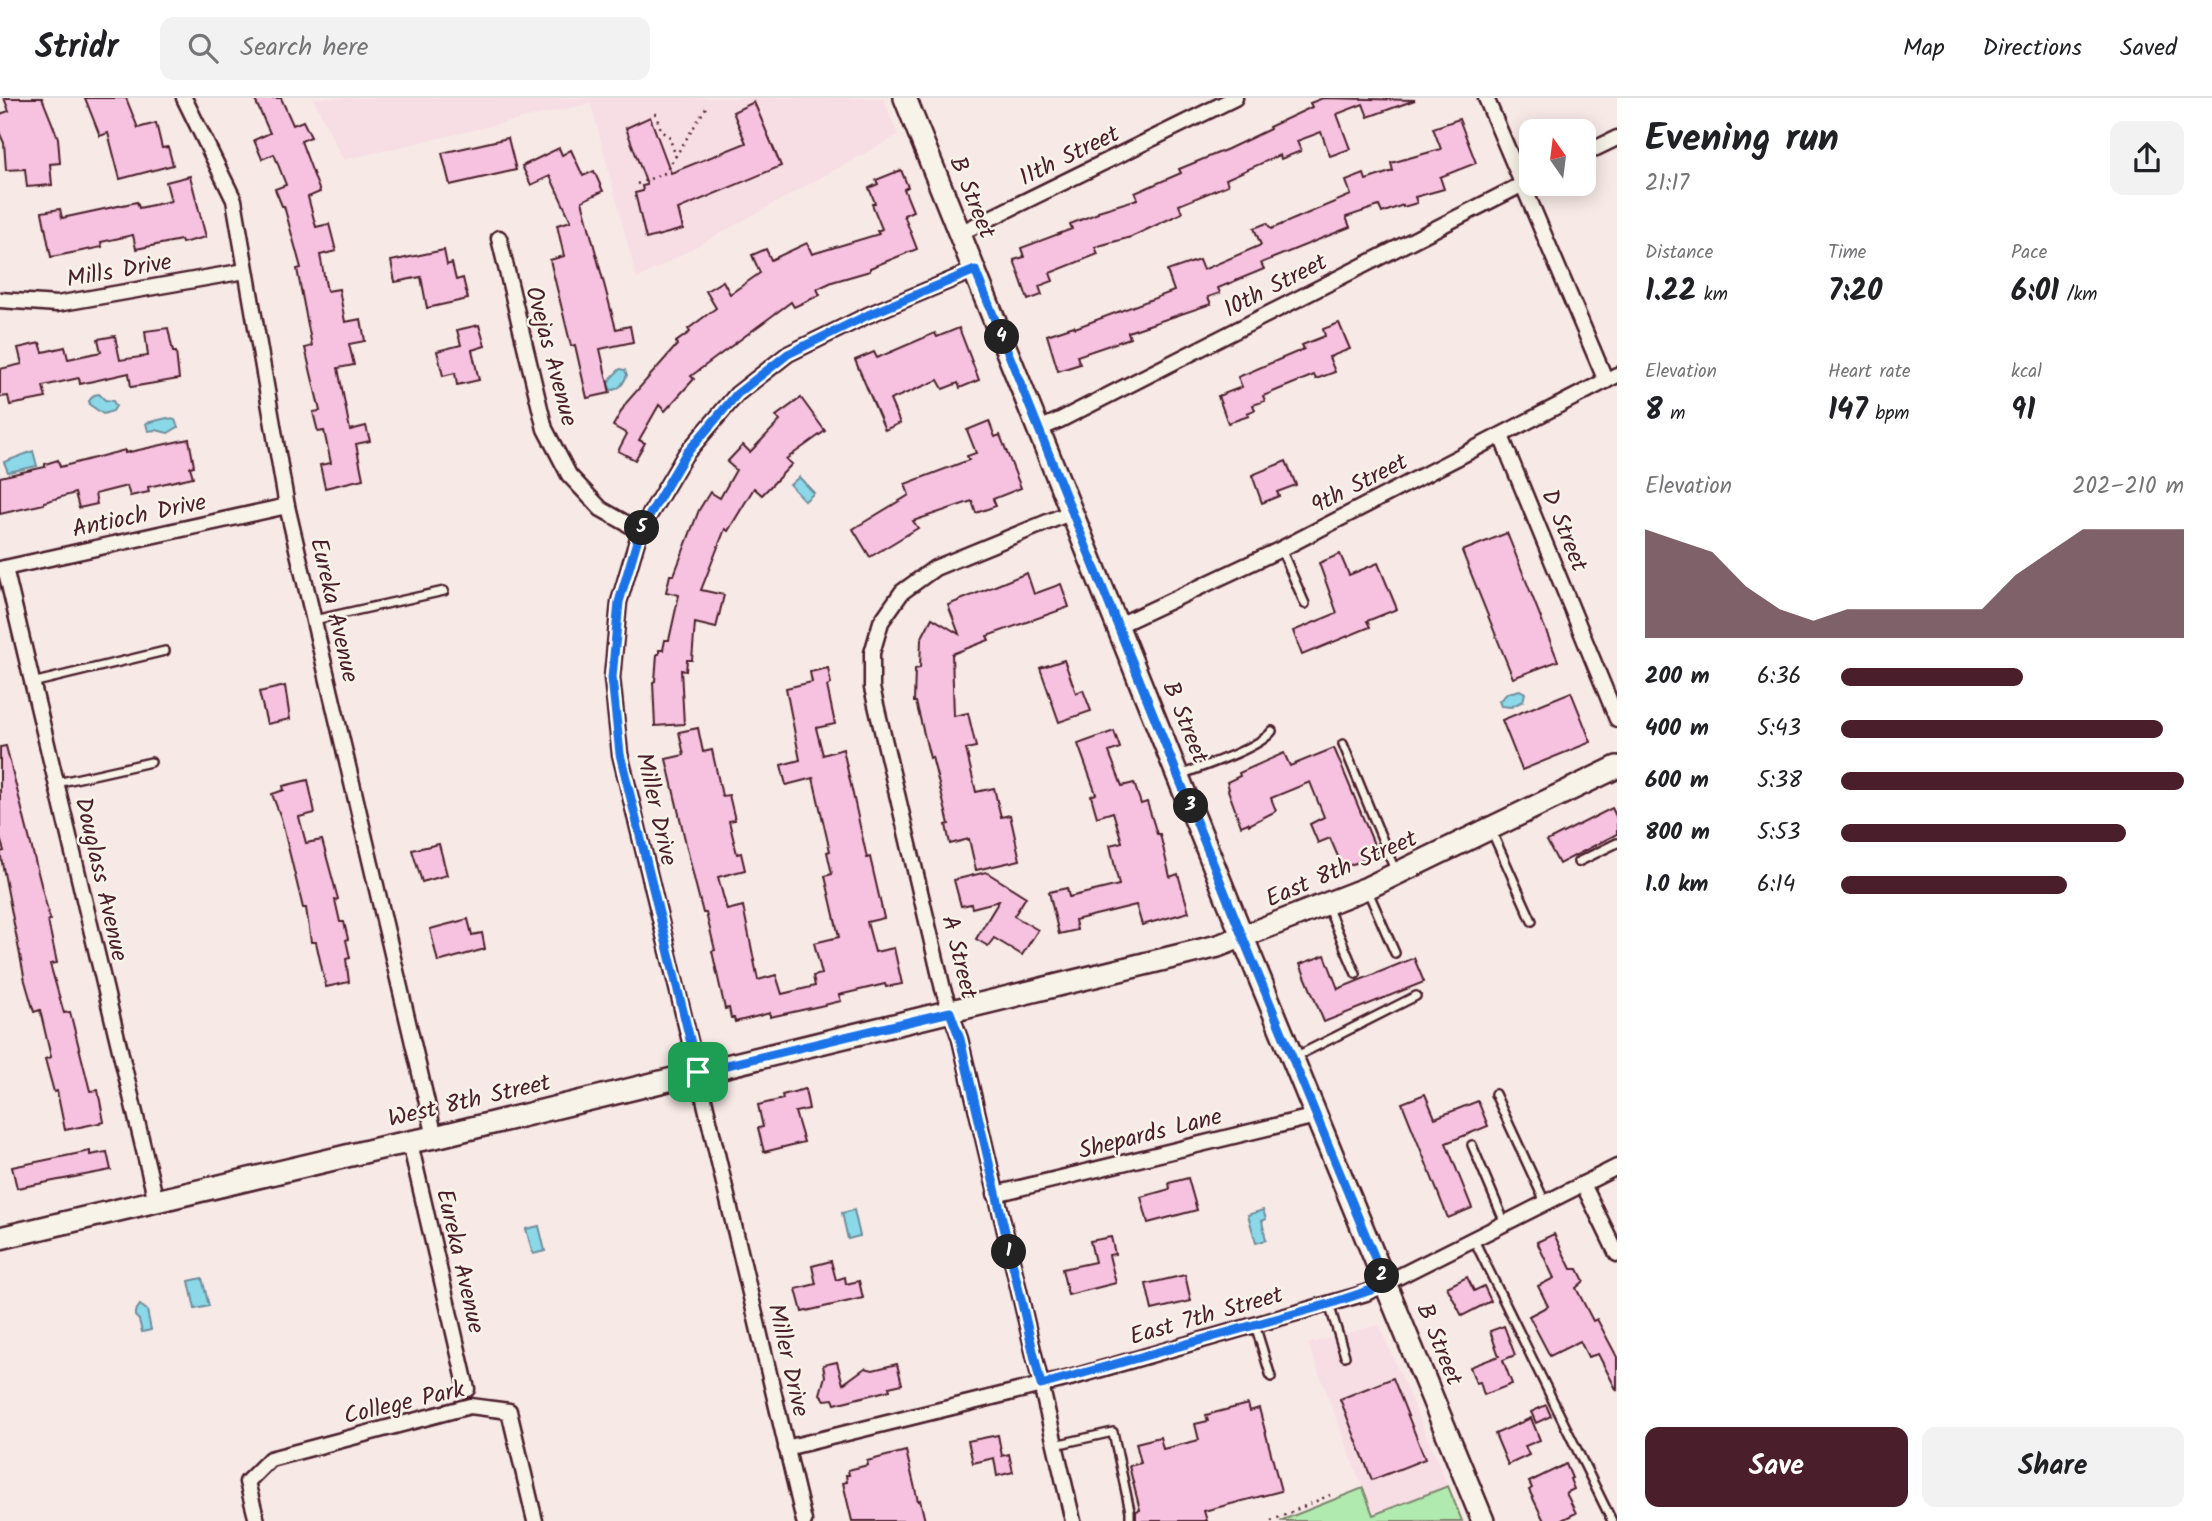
<!DOCTYPE html>
<meta charset="utf-8">
<style>
:root{--surface:#fff;--page:#f2f2f2;--text:#202124;--muted:#757577;--line:#e0e0e0;--accent:#4a1f2b}
body{margin:0;font-family:Kalam,sans-serif;background:var(--page);color:var(--text);height:100vh;display:flex;flex-direction:column;font-size:26px;white-space:nowrap}
*{box-sizing:border-box;margin:0}
p{font-size:23px;color:var(--muted)}
.icon{flex:none;width:38px;height:38px;fill:none;stroke:currentColor;stroke-width:2;stroke-linecap:round;stroke-linejoin:round}
.map{position:relative;flex:1;overflow:hidden}
.details{display:flex;flex-direction:column;background:var(--surface);width:595px}
.details>*{flex:none}
.needle{width:46px;rotate:346deg}
.buttons{position:absolute;left:1519px;top:21px;display:grid;gap:14px}
.buttons a{display:grid;place-items:center;width:77px;height:77px;border-radius:14px;background:var(--surface);box-shadow:0 4px 18px #0003;font-size:35px}
.pin{position:absolute;display:grid;place-items:center;width:60px;height:60px;color:#fff;margin:-30px;border-radius:14px;box-shadow:0 4px 10px #0006}
.km{position:absolute;width:35px;height:35px;margin:-18px;border-radius:50%;background:#222;color:#fff;font-size:19px;line-height:35px;text-align:center}
.round{display:grid;place-items:center;flex:none;width:74px;height:74px;border-radius:14px;background:var(--page)}
.overview{display:flex;align-items:center;justify-content:space-between;height:119px;padding:0 28px}
h1{font-size:38px;font-weight:700;line-height:52px}
.stats{display:grid;grid-template-columns:repeat(3,1fr);gap:10px;height:119px;padding:7px 28px}
.stats div{display:grid;align-content:center}
.stats b{font-size:30px;font-weight:700}
.stats small{font-size:19px;font-weight:400}
.stats p{font-size:19px}
.chart{height:196px;padding:14px 28px}
.chart p{display:flex;justify-content:space-between}
.chart svg{width:100%;height:126px;margin-top:7px;fill:var(--accent);opacity:.7}
.button{display:flex;gap:14px;margin-top:auto;padding:14px 28px}
.button a{flex:1;height:80px;border-radius:14px;background:var(--accent);color:#fff;font-size:28px;font-weight:700;line-height:80px;text-align:center}
.button a+a{background:var(--page);color:var(--text)}
ul{padding:0 28px;list-style:none;font-size:23px}
li{display:grid;grid-template-columns:112px 84px 1fr;align-items:center;height:52px}
li i{height:18px;border-radius:9px;background:var(--accent)}
header{display:flex;align-items:center;gap:42px;box-sizing:border-box;height:98px;padding:0 35px;background:var(--surface);border-bottom:2px solid var(--line)}
header strong{font-size:33px}
nav{display:flex;gap:38px;margin-inline-start:auto;font-size:24px}
.search{width:490px;height:63px;background:var(--page);display:flex;align-items:center;gap:18px;box-sizing:border-box;padding:0 24px;border-radius:14px;color:var(--muted);font-size:26px}
main{display:flex;flex:1;min-height:0}
.map>svg:first-child{display:block}
.built{fill:#f7dde4}
.green{fill:#b0eaaf;stroke:#7d846d;stroke-width:2}
.water{fill:#8ad8e8;stroke:#708e9c;stroke-width:2}
.building{fill:#f6c2df;stroke:#4a1f2b;stroke-width:2}
.lines{fill:none;stroke-linecap:round;stroke-linejoin:round}
.lane-casing{stroke:#4a1f2b;stroke-width:12}
.street-casing{stroke:#4a1f2b;stroke-width:19}
.secondary-casing{stroke:#4a1f2b;stroke-width:26}
.path{stroke:#4a1f2b;stroke-width:2.5;stroke-dasharray:2 5;stroke-linecap:butt}
.lane{stroke:#f7f3e8;stroke-width:7}
.street{stroke:#f7f3e8;stroke-width:14}
.secondary{stroke:#f7f3e8;stroke-width:21}
.route-casing{stroke:#fff;stroke-width:14}
.route{stroke:#1a73e8;stroke-width:9}
.labels{text-anchor:middle;stroke-width:5;stroke-linejoin:round;paint-order:stroke}
.street-label{font-size:24px;fill:#4a1f2b;stroke:#f7f3e8}
</style>
<header>
<strong>Stridr</strong>
<div class="search"><svg class="icon" aria-label="search" viewBox="0 0 24 24"><circle cx="10" cy="10" r="6"/><path d="M15 15l6 6"/></svg>Search here</div>
<nav><a>Map</a><a>Directions</a><a>Saved</a></nav>
</header>
<main>
<div class="map">
<svg width="1617" height="1423" viewBox="0 0 1617 1423">
<rect width="100%" height="100%" fill="#f7e9e6"/>
<filter id="ink" filterUnits="userSpaceOnUse"><feTurbulence type="fractalNoise" baseFrequency=".0143" numOctaves="2"/><feDisplacementMap in="SourceGraphic" scale="14" xChannelSelector="R" yChannelSelector="G"/><feConvolveMatrix kernelMatrix="1 2 1 2 8 2 1 2 1" color-interpolation-filters="sRGB"/></filter>
<g filter="url(#ink)">
<!-- built -->
<g class="built">
<polygon points="313,0 883,0 898,37 637,181 591,5 343,62"/>
<polygon points="1379,1227 1448,1388 1373,1417 1308,1246"/>
</g>
<!-- green -->
<polygon class="green" points="1448,1388 1462,1423 1280,1423 1363,1390 1373,1417"/>
<!-- water -->
<g class="water">
<path d="M620,271l5,1 2,5c-3,7 -7,15 -16,15l-3,-6 3,-6z"/>
<polygon points="99,296 105,302 113,303 116,308 113,313 103,316 90,307 89,303 94,297"/>
<polygon points="167,320 175,322 178,329 168,335 156,332 148,333 146,325"/>
<polygon points="33,353 37,368 8,374 4,364"/>
<polygon points="799,379 814,395 805,403 790,387"/>
<polygon points="1520,592 1525,595 1523,603 1511,609 1501,608 1499,603 1508,595"/>
<polygon points="854,1112 860,1138 848,1141 842,1115"/>
<polygon points="1263,1112 1266,1121 1262,1123 1266,1142 1256,1145 1248,1117"/>
<polygon points="539,1128 545,1153 533,1156 526,1131"/>
<polygon points="202,1180 209,1208 195,1211 189,1183"/>
<polygon points="140,1207 147,1212 151,1232 142,1234 139,1222 135,1218 135,1214"/>
</g>
<!-- building -->
<g class="building">
<polygon points="4,0 42,0 58,40 60,65 50,66 52,87 27,89 25,71 6,72 4,45 0,36 0,16 9,13"/>
<polygon points="85,0 126,0 138,30 156,25 162,50 168,49 173,67 120,81 108,35 100,38"/>
<polygon points="254,0 281,0 293,27 303,23 311,39 301,43 320,94 308,99 316,129 329,126 336,153 320,157 327,193 339,191 345,224 361,221 365,243 349,246 354,267 338,270 350,332 366,328 370,343 356,346 363,381 325,390 320,367 331,365 324,333 318,334 313,314 320,313 305,250 312,248 297,171 301,170 284,108 282,108 275,91 286,87 274,56 262,61 254,42 270,35"/>
<polygon points="1323,0 1415,2 1368,19 1363,6 1337,16 1350,51 1330,58 1321,34 1297,43 1301,53 1281,61 1280,57 1226,81 1228,87 1179,107 1182,115 1131,139 1095,149 1098,156 1050,175 1053,183 1039,188 1042,197 1028,202 1014,162 1024,159 1021,150 1072,131 1070,126 1098,115 1098,113 1138,101 1135,95 1181,75 1179,71 1228,51 1270,31 1269,29 1312,9 1310,5"/>
<polygon points="754,4 781,68 678,111 683,131 646,141 635,95 643,93 642,88 647,87 626,30 650,19 671,75 746,45 733,14"/>
<polygon points="1459,21 1476,65 1440,79 1444,91 1415,99 1417,105 1403,109 1403,107 1382,115 1379,108 1346,119 1350,129 1261,165 1264,171 1218,190 1220,195 1208,199 1211,206 1128,234 1130,240 1077,258 1080,266 1058,273 1047,237 1074,228 1075,230 1174,193 1167,173 1199,162 1203,172 1261,147 1254,130 1267,125 1271,131 1351,97 1346,83 1364,76 1366,82 1393,73 1391,65 1441,51 1433,30"/>
<polygon points="508,40 516,72 450,87 442,55"/>
<polygon points="559,50 562,57 571,52 583,78 594,73 603,93 582,103 616,231 630,228 633,244 600,251 610,295 587,300 575,247 571,248 550,162 564,158 557,127 571,123 550,78 531,87 522,68"/>
<polygon points="901,72 908,89 904,91 913,113 904,117 917,151 870,170 870,173 832,184 817,191 820,197 794,209 791,204 691,278 694,281 665,313 659,307 639,342 645,345 635,362 618,353 627,336 613,328 626,305 677,247 676,244 690,234 688,231 716,210 706,193 723,183 730,196 760,175 752,157 766,151 771,162 807,145 812,156 879,136 877,133 882,131 872,106 875,105 869,90 878,86 876,82"/>
<polygon points="190,78 206,139 182,145 181,142 136,151 133,137 101,144 102,149 51,159 42,114 60,111 62,120 137,104 139,110 171,103 166,84"/>
<polygon points="444,152 447,167 452,165 456,182 463,180 468,201 427,210 421,179 395,184 391,163"/>
<polygon points="1339,225 1350,251 1329,259 1335,274 1316,281 1314,277 1263,298 1265,303 1253,307 1255,312 1247,315 1249,318 1228,325 1218,298 1242,289 1238,279 1304,251 1302,247 1325,238 1323,231"/>
<polygon points="479,227 485,248 472,252 479,282 457,287 455,275 443,278 437,253 461,247 457,232"/>
<polygon points="168,230 173,254 176,254 179,281 131,289 129,275 80,286 79,280 43,288 46,300 10,307 8,298 0,299 0,271 22,266 18,250 40,245 43,254 65,249 68,261 101,254 98,241 115,238 120,262 148,258 145,233"/>
<polygon points="959,230 979,282 960,290 958,285 943,291 938,282 890,302 900,325 885,332 855,262 874,254 877,260 935,235 937,239"/>
<polygon points="801,300 825,333 786,361 792,366 762,397 754,390 728,433 725,431 701,492 724,497 716,530 695,525 692,562 687,562 686,573 681,572 684,626 655,628 653,584 655,583 657,556 659,556 659,552 663,552 665,542 669,542 679,497 666,494 670,477 674,477 699,412 710,394 720,400 736,372 727,364 743,347 750,354 780,323 776,318"/>
<polygon points="989,323 995,339 1000,337 1021,390 993,401 996,408 976,415 972,403 913,423 918,430 870,459 853,431 909,397 905,386 969,362 967,358 976,355 967,332"/>
<polygon points="189,341 194,368 190,369 193,379 148,389 149,394 130,398 127,388 95,396 97,406 79,410 75,395 44,404 44,406 0,416 0,379 45,369 45,366 58,362 60,369 125,352 125,355"/>
<polygon points="1286,363 1296,387 1277,394 1279,398 1262,405 1252,377"/>
<polygon points="1507,435 1558,563 1513,580 1462,453"/>
<polygon points="1340,456 1349,477 1378,465 1397,511 1367,523 1370,529 1302,557 1293,533 1337,515 1319,465"/>
<polygon points="1027,475 1034,496 1061,486 1069,509 987,538 989,542 952,556 954,618 968,615 976,649 966,651 976,694 994,690 1001,719 1010,717 1020,762 976,772 969,741 950,746 946,727 949,726 932,659 930,660 916,604 914,604 915,571 920,570 921,541 932,520 959,536 948,507"/>
<polygon points="1064,562 1076,595 1083,592 1091,613 1059,624 1040,570"/>
<polygon points="828,570 831,586 827,588 835,626 816,630 823,657 843,651 867,760 870,759 884,820 867,824 875,854 894,850 902,886 886,889 885,886 839,897 841,903 820,908 770,919 770,915 735,924 734,920 731,920 729,910 725,911 712,853 715,852 706,815 703,815 695,784 666,661 684,657 679,634 698,630 703,654 712,652 722,698 729,697 735,722 729,723 737,756 741,755 745,772 718,779 727,812 743,808 758,882 776,877 782,896 815,888 813,878 822,876 814,845 839,839 825,778 832,776 827,754 830,753 813,680 786,687 781,667 800,662 786,590 812,584 810,574"/>
<polygon points="285,588 290,621 267,626 259,594"/>
<polygon points="1571,594 1591,644 1522,672 1502,622"/>
<polygon points="1114,633 1120,650 1109,654 1122,688 1134,685 1141,706 1147,704 1157,736 1160,736 1170,779 1178,776 1189,814 1142,827 1136,807 1075,822 1077,832 1059,836 1049,794 1067,790 1069,799 1119,787 1110,747 1122,744 1113,714 1097,719 1091,698 1096,696 1078,646"/>
<polygon points="6,648 50,822 48,823 57,865 50,866 64,915 70,914 90,993 98,992 104,1024 65,1032 57,993 54,994 45,961 51,959 40,912 34,914 25,883 0,754 4,753 0,740 0,649"/>
<polygon points="1334,650 1378,756 1343,770 1330,740 1318,745 1310,726 1324,719 1310,684 1271,700 1276,713 1249,727 1248,725 1241,728 1228,692 1229,691 1227,684 1240,678 1239,675 1284,655 1290,668"/>
<polygon points="308,682 315,715 299,719 306,745 322,742 338,801 335,802 340,824 344,824 348,841 346,842 350,860 346,861 349,884 326,889 316,844 311,844 306,810 303,810 281,720 272,696 284,692 283,688"/>
<polygon points="1612,710 1617,720 1617,736 1559,766 1547,743"/>
<polygon points="439,746 447,777 422,784 412,752"/>
<polygon points="986,774 1026,799 1014,818 1038,832 1022,857 994,840 988,848 976,841 999,803 972,810 971,806 961,808 954,782"/>
<polygon points="468,821 472,837 482,835 485,851 438,864 430,831"/>
<polygon points="1325,857 1338,891 1414,860 1424,884 1324,924 1300,866"/>
<polygon points="805,991 809,1011 795,1014 804,1044 764,1054 758,1030 763,1029 758,1007 783,1001 782,997"/>
<polygon points="1425,996 1435,1020 1478,1003 1488,1028 1446,1045 1472,1110 1448,1120 1402,1005"/>
<polygon points="90,1053 90,1057 107,1054 111,1072 17,1090 12,1069"/>
<polygon points="1188,1080 1197,1112 1148,1125 1141,1099 1170,1091 1169,1085"/>
<polygon points="1554,1136 1571,1171 1578,1171 1584,1183 1576,1190 1593,1223 1597,1221 1617,1259 1617,1293 1598,1256 1588,1259 1580,1243 1550,1258 1529,1218 1548,1208 1538,1188 1554,1180 1537,1144"/>
<polygon points="1111,1139 1115,1156 1109,1157 1116,1185 1068,1197 1062,1171 1095,1164 1090,1143"/>
<polygon points="831,1163 836,1182 845,1179 846,1186 859,1183 863,1200 802,1214 796,1191 816,1186 812,1168"/>
<polygon points="1185,1177 1191,1203 1152,1212 1146,1186"/>
<polygon points="1467,1179 1474,1193 1484,1188 1491,1203 1462,1218 1447,1189"/>
<polygon points="1504,1228 1515,1257 1503,1262 1512,1286 1484,1297 1480,1284 1476,1285 1470,1269 1499,1258 1490,1233"/>
<polygon points="837,1264 843,1286 865,1270 873,1272 897,1266 902,1286 889,1289 890,1292 835,1306 833,1301 825,1302 820,1296 825,1278 823,1267"/>
<polygon points="1393,1280 1425,1361 1372,1382 1340,1301"/>
<polygon points="1248,1306 1250,1313 1259,1310 1281,1393 1204,1413 1207,1423 1136,1423 1136,1413 1140,1412 1129,1368 1141,1365 1136,1345 1160,1339 1163,1351 1199,1342 1195,1326 1208,1323 1206,1317"/>
<polygon points="1546,1307 1551,1318 1536,1325 1531,1314"/>
<polygon points="1531,1320 1540,1342 1525,1348 1529,1357 1508,1367 1495,1336"/>
<polygon points="998,1337 1002,1358 1009,1356 1013,1374 997,1378 994,1360 973,1365 968,1343"/>
<polygon points="906,1353 918,1403 920,1402 925,1423 852,1423 843,1385 847,1384 846,1377 849,1377 848,1372 868,1367 867,1363"/>
<polygon points="1566,1366 1572,1380 1570,1381 1574,1391 1566,1395 1576,1415 1560,1423 1544,1423 1529,1392 1532,1390 1529,1384"/>
</g>
<g class="lines">
<!-- lane casing -->
<g class="lane-casing">
<g id="lane">
<polyline points="1281,451 1305,506"/>
<polyline points="314,522 444,493"/>
<polyline points="32,585 165,553"/>
<polyline points="1343,646 1395,772"/>
<path d="M1180,677c21,-8 80,-27 92,-44"/>
<polyline points="57,685 151,664"/>
<polyline points="1491,732 1532,823"/>
<polyline points="1578,764 1617,745"/>
<polyline points="1367,791 1395,855"/>
<polyline points="1327,808 1356,876"/>
<polyline points="1295,959 1416,898"/>
<polyline points="1495,996 1545,1104"/>
<polyline points="1472,1047 1505,1125"/>
<polyline points="1474,1142 1612,1423"/>
<polyline points="1329,1206 1345,1258"/>
<polyline points="1255,1227 1271,1279"/>
<polyline points="1055,1347 1113,1334 1130,1413 1130,1423"/>
</g>
</g>
<!-- street casing -->
<g class="street-casing">
<g id="street">
<polyline points="184,0 234,102 287,408 435,1039"/>
<polyline points="1486,0 1606,283"/>
<polyline points="1584,56 1617,40"/>
<polyline points="960,135 1235,0"/>
<polyline points="499,140 545,331 569,377 601,411 640,433"/>
<polyline points="0,202 57,206 245,173"/>
<polyline points="1039,331 1060,322 1531,82"/>
<polyline points="1501,338 1617,621"/>
<polyline points="1072,414 935,470 902,494 881,524 872,555 872,590 943,891 960,941 1073,1423"/>
<polyline points="5,470 156,1103"/>
<polyline points="0,471 287,408"/>
<polyline points="1119,527 1281,451 1617,277"/>
<polyline points="410,1045 467,1291"/>
<polyline points="1583,1086 1617,1156"/>
<polyline points="995,1096 1316,1018"/>
<polyline points="786,1350 1070,1280 1366,1195 1617,1069"/>
<polyline points="257,1423 247,1384 270,1361 470,1308 509,1313 535,1423"/>
<polyline points="804,1423 704,1001 620,656 612,580 619,504 640,433 685,357 737,296 788,256 868,217 975,172"/>
</g>
</g>
<!-- secondary casing -->
<g class="secondary-casing">
<g id="secondary">
<polyline points="905,0 1243,840 1483,1423"/>
<polyline points="0,1140 389,1048 435,1039 1218,848 1367,790 1617,669"/>
</g>
</g>
<!-- path -->
<g class="path">
<polyline points="655,15 662,34 669,38 676,59"/>
<polyline points="637,86 665,75 707,8"/>
<polyline points="1271,1423 1330,1397"/>
</g>
<!-- lane -->
<use href="#lane" class="lane"/>
<!-- street -->
<use href="#street" class="street"/>
<!-- secondary -->
<use href="#secondary" class="secondary"/>
</g>
</g>
<g class="lines" filter="url(#ink)">
<!-- route casing -->
<g class="route-casing">
<polygon id="route" points="975,172 1243,840 1386,1187 1329,1206 1041,1287 960,941 950,914 698,974 620,656 612,580 619,504 640,433 685,357 737,296 788,256 868,217"/>
</g>
<!-- route -->
<use href="#route" class="route"/>
</g>
<g class="labels">
<!-- street labels -->
<g class="street-label">
<text transform="translate(1069 57) rotate(-26)" y="8">11th Street</text>
<text transform="translate(973 99) rotate(68)" y="8">B Street</text>
<text transform="translate(119 172) rotate(-10)" y="8">Mills Drive</text>
<text transform="translate(1275 187) rotate(-27)" y="8">10th Street</text>
<text transform="translate(552 258) rotate(75)" y="8">Ovejas Avenue</text>
<text transform="translate(1359 385) rotate(-27)" y="8">9th Street</text>
<text transform="translate(139 417) rotate(-12)" y="8">Antioch Drive</text>
<text transform="translate(1565 432) rotate(68)" y="8">D Street</text>
<text transform="translate(335 512) rotate(77)" y="8">Eureka Avenue</text>
<text transform="translate(1186 624) rotate(68)" y="8">B Street</text>
<text transform="translate(657 711) rotate(77)" y="8">Miller Drive</text>
<text transform="translate(1341 770) rotate(-23)" y="8">East 8th Street</text>
<text transform="translate(102 781) rotate(77)" y="8">Douglass Avenue</text>
<text transform="translate(960 859) rotate(76)" y="8">A Street</text>
<text transform="translate(469 1002) rotate(-13)" y="8">West 8th Street</text>
<text transform="translate(1150 1035) rotate(-14)" y="8">Shepards Lane</text>
<text transform="translate(461 1163) rotate(77)" y="8">Eureka Avenue</text>
<text transform="translate(1206 1217) rotate(-16)" y="8">East 7th Street</text>
<text transform="translate(1440 1246) rotate(68)" y="8">B Street</text>
<text transform="translate(789 1262) rotate(77)" y="8">Miller Drive</text>
<text transform="translate(404 1304) rotate(-13)" y="8">College Park</text>
</g>
</g>
</svg>
<div class="buttons">
<a><svg class="needle" viewBox="-14 -14 28 28"><path d="M0-13l5 13h-10z" fill="#e53935"/><path d="M0 13l5-13h-10z" fill="#757577"/></svg></a>
</div>
<div class="pin" style="left:698px;top:974px;background:#1e9e55"><svg class="icon" aria-label="arrive" viewBox="0 0 24 24"><path d="M6 21V4h12l-3 4 3 4H6"/></svg></div>
<b class="km" style="left:1009px;top:1154px">1</b>
<b class="km" style="left:1382px;top:1178px">2</b>
<b class="km" style="left:1191px;top:708px">3</b>
<b class="km" style="left:1002px;top:239px">4</b>
<b class="km" style="left:642px;top:430px">5</b>
</div>
<section class="details">
<div class="overview"><div><h1>Evening run</h1><p>21:17</p></div><a class="round"><svg class="icon" aria-label="share" viewBox="0 0 24 24"><path d="M12 15V3M7 8l5-5 5 5M5 13v7h14v-7"/></svg></a></div>
<div class="stats">
<div><p>Distance</p><b>1.22<small> km</small></b></div>
<div><p>Time</p><b>7:20</b></div>
<div><p>Pace</p><b>6:01<small> /km</small></b></div>
</div>
<div class="stats">
<div><p>Elevation</p><b>8<small> m</small></b></div>
<div><p>Heart rate</p><b>147<small> bpm</small></b></div>
<div><p>kcal</p><b>91</b></div>
</div>
<div class="chart"><p><span>Elevation</span>202–210 m</p>
<svg viewBox="0 0 160 44" preserveAspectRatio="none"><path d="M0 44V6L10 10L20 14L30 26L40 34L50 38L60 34L70 34L80 34L90 34L100 34L110 22L120 14L130 6L140 6L150 6L160 6V44z"/></svg>
</div>
<ul>
<li><b>200 m</b>6:36<i style="width:53%"></i></li>
<li><b>400 m</b>5:43<i style="width:94%"></i></li>
<li><b>600 m</b>5:38<i style="width:100%"></i></li>
<li><b>800 m</b>5:53<i style="width:83%"></i></li>
<li><b>1.0 km</b>6:14<i style="width:66%"></i></li>
</ul>
<div class="button"><a>Save</a><a>Share</a></div>
</section>
</main>
